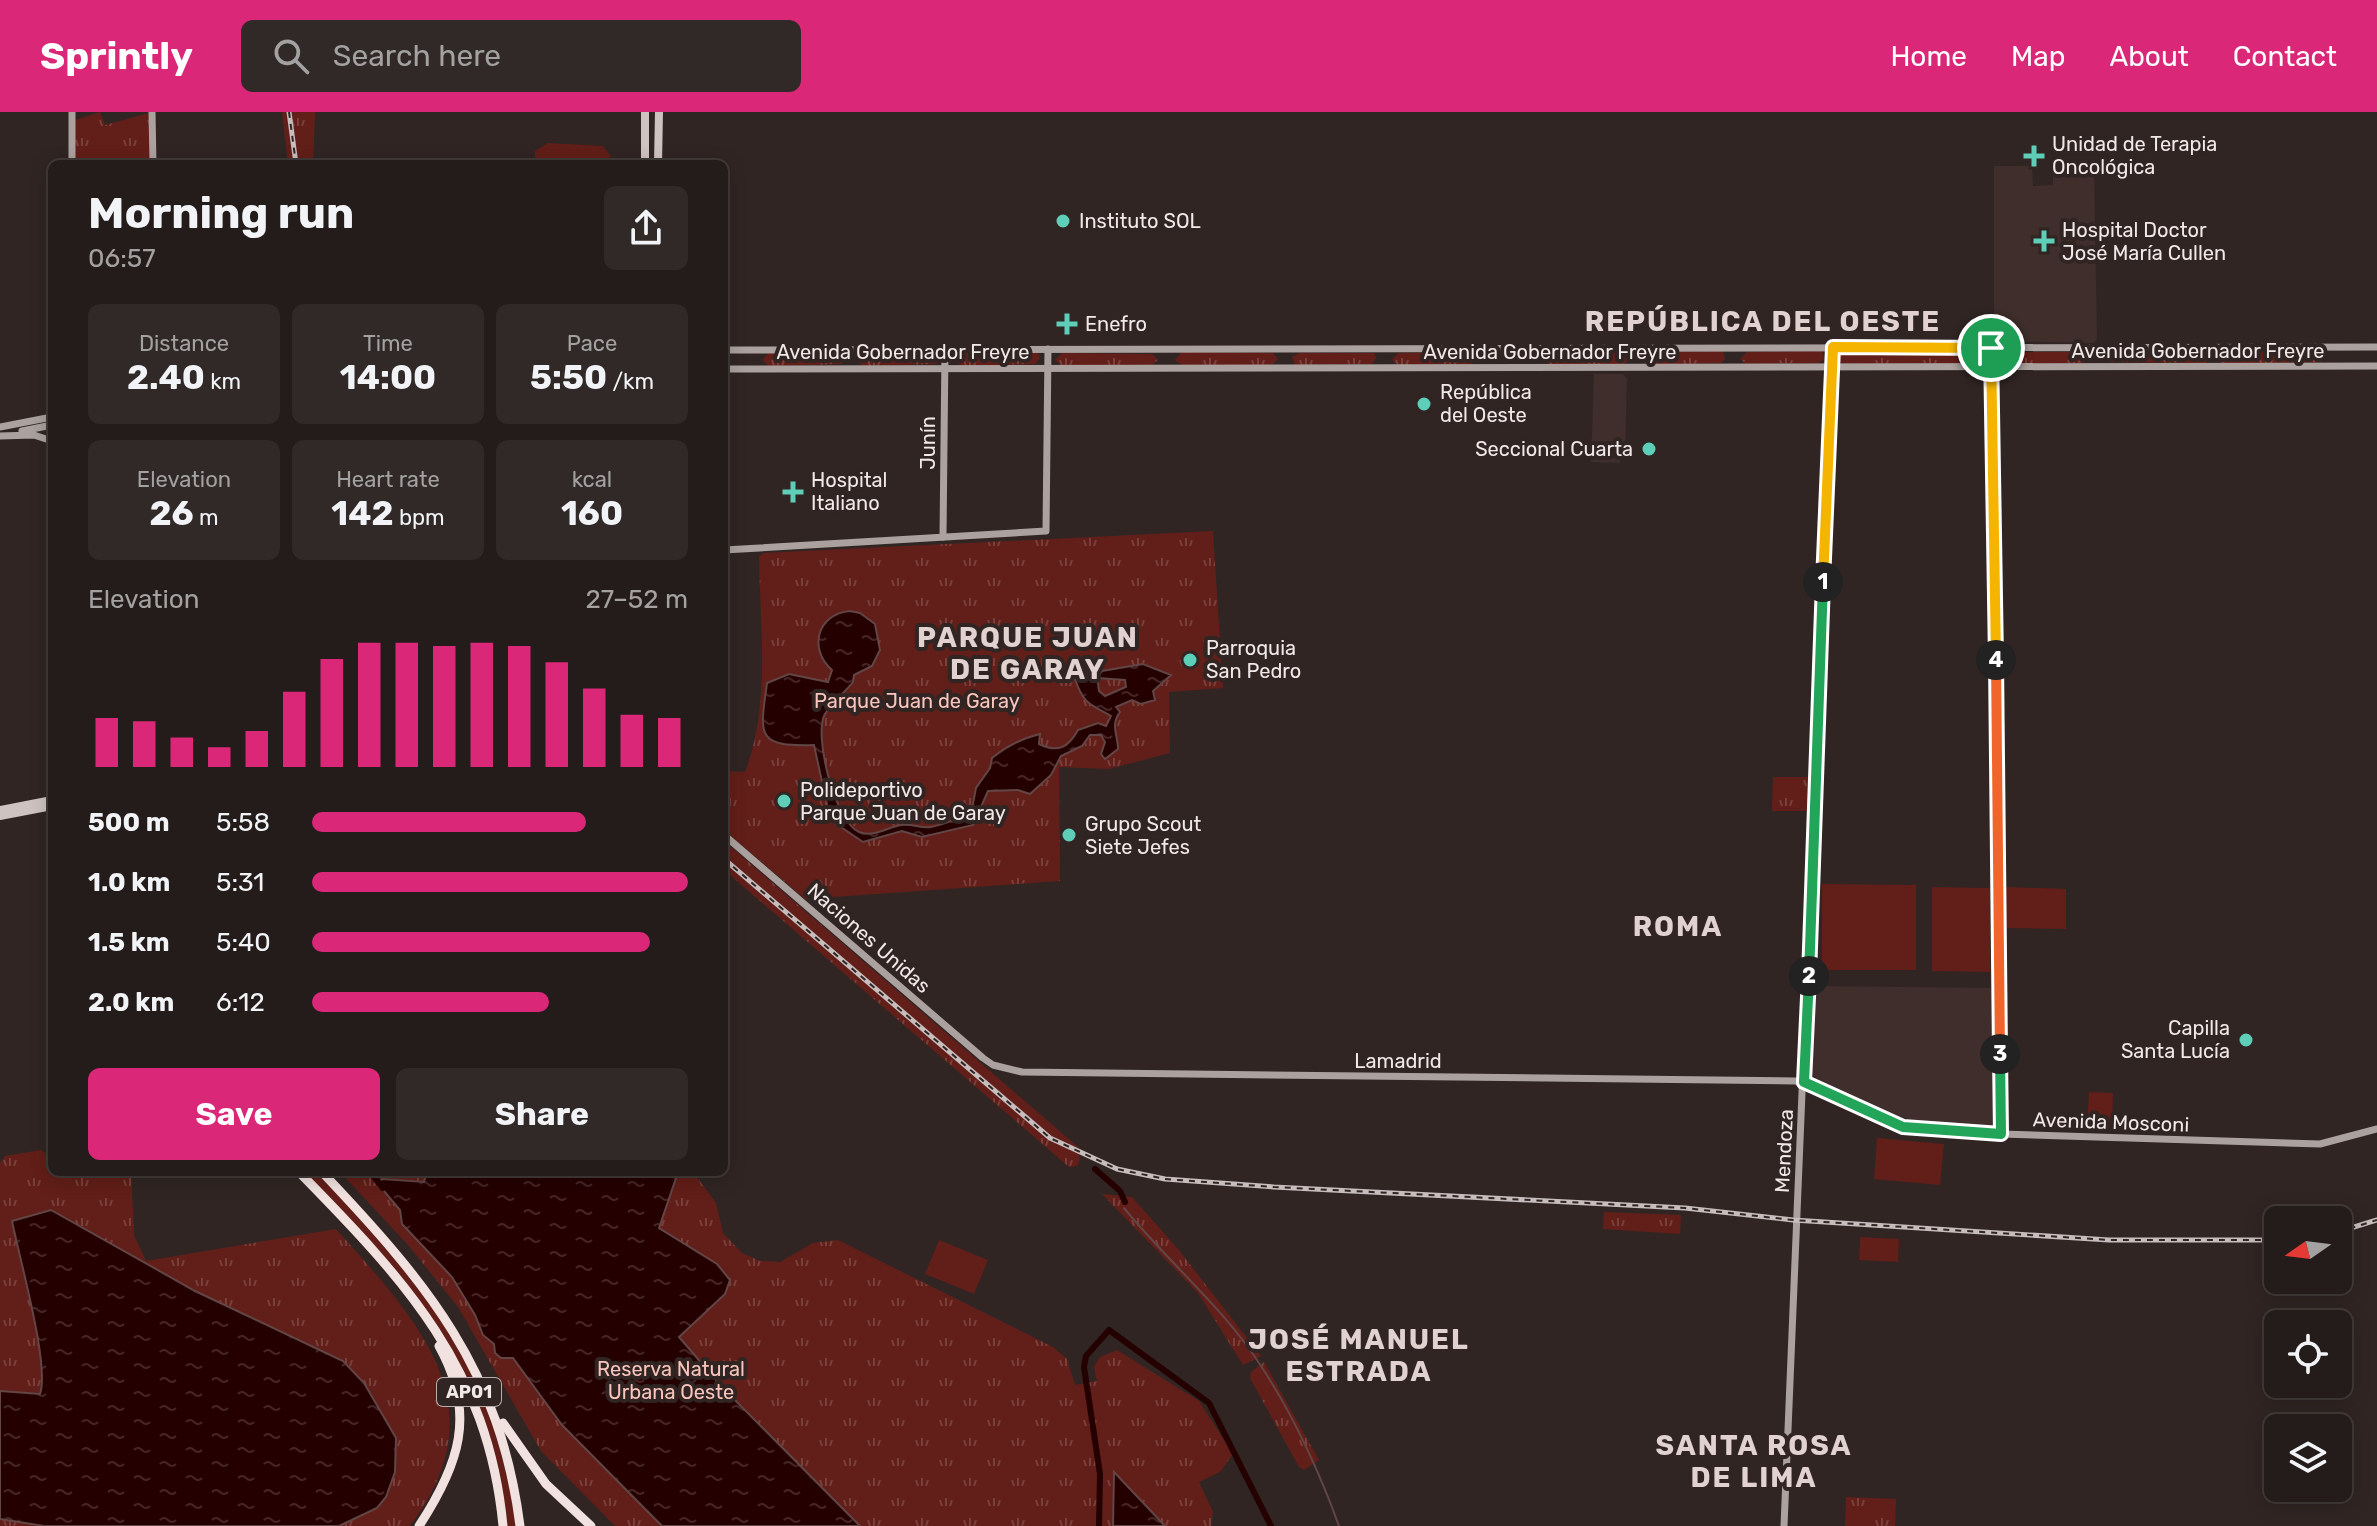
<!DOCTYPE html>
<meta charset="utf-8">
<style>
:root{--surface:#241c1a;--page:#302927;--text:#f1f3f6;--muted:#a3a1a2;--line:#413a39;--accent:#db2777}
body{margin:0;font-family:Rubik,sans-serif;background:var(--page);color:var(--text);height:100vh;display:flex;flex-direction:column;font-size:30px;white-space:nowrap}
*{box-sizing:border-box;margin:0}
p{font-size:26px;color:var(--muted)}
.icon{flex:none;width:44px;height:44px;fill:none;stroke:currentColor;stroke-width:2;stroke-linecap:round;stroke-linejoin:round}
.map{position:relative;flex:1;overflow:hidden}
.panel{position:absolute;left:48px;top:48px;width:680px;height:1016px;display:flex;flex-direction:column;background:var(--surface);border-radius:12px;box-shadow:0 4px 20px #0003,0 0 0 2px var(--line)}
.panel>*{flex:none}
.needle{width:52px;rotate:256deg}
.tools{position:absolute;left:2264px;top:1094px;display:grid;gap:16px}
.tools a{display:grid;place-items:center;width:88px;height:88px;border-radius:12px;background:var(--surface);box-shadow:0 4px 20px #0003,0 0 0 2px var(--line);font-size:40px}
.pin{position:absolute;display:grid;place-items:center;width:68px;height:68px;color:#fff;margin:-34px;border:4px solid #fff;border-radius:50%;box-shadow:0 2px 8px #0007}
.km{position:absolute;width:40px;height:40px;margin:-20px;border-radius:50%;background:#222;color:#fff;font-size:22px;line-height:40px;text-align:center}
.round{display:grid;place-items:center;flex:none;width:84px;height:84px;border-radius:12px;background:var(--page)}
.overview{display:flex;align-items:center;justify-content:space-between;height:136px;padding:0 40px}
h1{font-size:44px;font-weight:700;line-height:60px}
.stats{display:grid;grid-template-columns:repeat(3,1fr);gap:12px;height:136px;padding:8px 40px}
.stats div{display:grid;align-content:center;border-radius:12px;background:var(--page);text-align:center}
.stats b{font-size:34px;font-weight:700}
.stats small{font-size:22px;font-weight:400}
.stats p{font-size:22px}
.chart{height:224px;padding:16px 40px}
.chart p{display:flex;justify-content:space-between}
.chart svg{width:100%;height:144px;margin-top:8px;stroke:var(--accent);stroke-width:6}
.cta{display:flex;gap:16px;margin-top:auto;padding:16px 40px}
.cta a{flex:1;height:92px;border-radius:12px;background:var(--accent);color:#fff;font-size:32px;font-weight:700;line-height:92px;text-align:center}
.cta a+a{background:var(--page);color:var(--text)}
ul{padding:0 40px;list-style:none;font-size:26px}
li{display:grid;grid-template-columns:128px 96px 1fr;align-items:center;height:60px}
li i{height:20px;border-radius:10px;background:var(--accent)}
header{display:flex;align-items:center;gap:48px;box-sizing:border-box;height:112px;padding:0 40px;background:var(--accent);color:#fff}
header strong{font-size:38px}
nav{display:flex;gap:44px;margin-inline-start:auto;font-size:28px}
.search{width:560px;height:72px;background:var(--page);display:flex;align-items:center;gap:20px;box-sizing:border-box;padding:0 28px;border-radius:12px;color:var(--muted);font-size:30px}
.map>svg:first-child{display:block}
.built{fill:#3f2e2b}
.green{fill:#621e18}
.park{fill:url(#park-tufts)}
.water{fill:url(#water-ripples);stroke:#624646;stroke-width:2}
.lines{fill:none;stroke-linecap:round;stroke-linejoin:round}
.stream{stroke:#624646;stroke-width:2}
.canal{stroke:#250000;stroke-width:6}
.secondary{stroke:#aba19f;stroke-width:7}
.primary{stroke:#cfc3c1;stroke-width:8}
.highway{stroke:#f1e2df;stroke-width:9}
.rail-casing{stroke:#c6bdbc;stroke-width:5}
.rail{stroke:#302523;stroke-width:2;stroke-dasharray:6;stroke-linecap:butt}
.split-1-casing{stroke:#fff;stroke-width:16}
.split-2-casing{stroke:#fff;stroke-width:16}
.split-3-casing{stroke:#fff;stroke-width:16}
.split-4-casing{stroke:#fff;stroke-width:16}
.split-5-casing{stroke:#fff;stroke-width:16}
.split-1{stroke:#f5b400;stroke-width:10}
.split-2{stroke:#22a559;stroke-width:10}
.split-3{stroke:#22a559;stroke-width:10}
.split-4{stroke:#f0652b;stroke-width:10}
.split-5{stroke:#f5b400;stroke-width:10}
.poi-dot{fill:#5eceb8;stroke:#302523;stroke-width:3}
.labels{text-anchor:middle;stroke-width:8;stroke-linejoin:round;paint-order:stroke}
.shield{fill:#302523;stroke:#b7aead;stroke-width:2}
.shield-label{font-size:18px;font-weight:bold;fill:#f1e9e8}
.poi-label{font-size:20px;fill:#f1e9e8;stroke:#302523;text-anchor:start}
.street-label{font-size:20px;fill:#f1e9e8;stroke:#302523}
.park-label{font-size:20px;fill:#fac5bd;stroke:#302523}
.district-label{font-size:28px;font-weight:bold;letter-spacing:2px;fill:#e1d2d0;stroke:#302523}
</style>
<header>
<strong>Sprintly</strong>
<div class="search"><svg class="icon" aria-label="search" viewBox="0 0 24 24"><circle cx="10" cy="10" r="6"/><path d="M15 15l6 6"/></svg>Search here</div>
<nav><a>Home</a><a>Map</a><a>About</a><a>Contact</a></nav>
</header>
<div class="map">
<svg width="2377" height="1414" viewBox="0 0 2377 1414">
<defs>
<pattern id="park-tufts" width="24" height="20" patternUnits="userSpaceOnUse" patternTransform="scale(2)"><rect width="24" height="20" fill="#621e18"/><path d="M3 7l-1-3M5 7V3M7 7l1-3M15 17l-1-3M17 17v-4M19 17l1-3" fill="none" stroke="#793f3a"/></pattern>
<pattern id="water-ripples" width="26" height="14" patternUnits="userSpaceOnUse" patternTransform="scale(2)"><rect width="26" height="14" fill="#250000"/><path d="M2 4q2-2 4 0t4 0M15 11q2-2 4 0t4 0" fill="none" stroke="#452525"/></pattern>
</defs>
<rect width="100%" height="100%" fill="#302523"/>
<!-- built -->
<g class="built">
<polygon points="1994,54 2032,54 2033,74 2053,73 2053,54 2091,54 2094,57 2097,227 2094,231 1994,229"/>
<polygon points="1594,262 1623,262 1627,267 1625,342 1619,351 1591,350"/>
<polygon points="1820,874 1990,876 1993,881 1996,1010 1992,1014 1912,1008 1888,1001 1816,966 1812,962 1816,878"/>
</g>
<!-- green -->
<g class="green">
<polygon points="548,31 603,34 610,43 610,52 535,52 535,39"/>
<polygon points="1822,772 1916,773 1916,858 1822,858"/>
<polygon points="1932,775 1990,776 1990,860 1932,859"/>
<polygon points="2006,775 2066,777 2066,817 2006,816"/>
<polygon points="2089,980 2113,981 2112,1017 2087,1016"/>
<polygon points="1877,1026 1944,1032 1940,1073 1874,1067"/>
<polygon points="299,1060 322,1060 423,1171 497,1308 520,1414 503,1414 481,1310 437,1219"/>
<polygon points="1860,1125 1899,1127 1898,1150 1859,1148"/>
<polygon points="939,1128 988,1148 974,1182 925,1162"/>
</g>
<!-- park -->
<g class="park">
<polygon points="100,0 105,13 149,1 149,46 142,52 79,52 75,47 75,8"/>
<polygon points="282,0 315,0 313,52 288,52"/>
<polygon points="1723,239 1725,247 1721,251 1648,253 1641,247 1648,240"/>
<polygon points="1822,239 1824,247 1819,251 1746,252 1740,247 1747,240"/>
<polygon points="1839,239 1982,239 1987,248 1983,251 1844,252 1838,249"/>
<polygon points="2109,239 2205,239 2208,246 2206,251 2110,250 2106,244"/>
<polygon points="2322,239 2323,250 2221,252 2219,241"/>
<polygon points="844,240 846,248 842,252 769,254 762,248 769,241"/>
<polygon points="939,240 940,248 936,252 863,254 857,248 863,241"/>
<polygon points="1182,240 1273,241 1278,247 1272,253 1182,253 1175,248"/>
<polygon points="1473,240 1475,248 1471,252 1398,253 1392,248 1398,241"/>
<polygon points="1626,240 1628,248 1624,252 1551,253 1544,248 1551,241"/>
<polygon points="2010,240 2085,240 2087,244 2083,251 2006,252 2004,244"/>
<polygon points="963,241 1038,241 1040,246 1035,252 962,254 956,249"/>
<polygon points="1062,241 1152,242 1158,248 1152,253 1062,254 1055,248"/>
<polygon points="1299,241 1374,241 1376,246 1372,252 1295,253 1292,245"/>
<path d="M1213,419l10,157 -54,4 1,61 -61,16 -50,-2 1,114 -255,18 -81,-69v-59l21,1c26,-68 15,-143 14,-215l4,-4z"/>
<polygon points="1773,665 1812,665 1811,699 1772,699"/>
<polygon points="724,729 1078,1035 1080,1048 1077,1054 1069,1055 724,758"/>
<path d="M41,1038l11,8v14h79l3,63 12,26 190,-32c82,92 165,177 74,297h-410v-363l5,-7z"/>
<polygon points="340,1060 693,1060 716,1091 723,1121 742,1141 760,1149 780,1150 813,1131 838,1128 1053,1235 1067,1247 1075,1273 1097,1269 1094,1255 1100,1245 1117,1238 1199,1289 1233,1342 1220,1360 1199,1370 1213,1400 1211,1414 615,1414 541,1339 458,1195 408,1133"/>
<polygon points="1102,1082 1132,1085 1178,1137 1261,1244 1243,1253 1198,1181"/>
<polygon points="1604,1100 1681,1103 1680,1122 1603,1117"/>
<polygon points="1264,1250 1319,1348 1304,1358 1299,1355 1250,1266 1251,1260"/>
<polygon points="1846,1385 1896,1387 1895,1414 1845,1414"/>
</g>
<!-- water -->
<g class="water">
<path d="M850,499l10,2 15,11 5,26 -8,16 -18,9 -1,7c-8,10 -22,22 -28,32 -12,20 10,108 34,118 15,6 28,-5 42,-7 11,-2 20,4 30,2 15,-3 26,-9 40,-13l5,-26 14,-20 2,-10c15,-12 31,-20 48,-24l-1,10c19,9 29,4 39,-14l20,-7 8,3 5,-10c-21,-12 -27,-11 -36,-37l5,-7 18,11 1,8 6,5 21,-9 -1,-7 -28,-2 5,-7 41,-7 28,11 -18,16 2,9 -14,4 -9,-4 -16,7 4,5c-10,13 -2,23 -2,37l-13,10 -4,-5 4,-12 -4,-7h-11l-8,11 -21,10 -10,19 -21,19 -12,-4 -30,1 -15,34 -51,12 -20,-6 -39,11 -28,-19 -6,-9 -15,-69c-59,2 -54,-10 -47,-62l22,-9 39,8 4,-12c-24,-21 -15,-56 18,-59z"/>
<polygon points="427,1060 662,1060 676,1066 659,1116 717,1152 730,1168 725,1182 679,1225 722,1275 860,1414 662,1414 562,1313 513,1246 501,1246 495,1241 494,1232 483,1223 475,1203 452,1165 402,1112 400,1098 378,1072 382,1067 424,1070"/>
<path d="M51,1098l144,81 148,70 21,22 32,55 -1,34 -9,25 -9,11 -38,18h-295l-44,-7v-128l40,3c10,-29 -21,-137 -28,-173z"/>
<polygon points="1114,1360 1165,1414 1113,1414"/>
</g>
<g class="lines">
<!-- stream -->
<path class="stream" d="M1124,1096c44,54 99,99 137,158 32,49 58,105 78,160"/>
<!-- canal -->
<g class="canal">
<polyline points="1095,1057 1120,1079 1125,1090"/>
<polyline points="370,1060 383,1076"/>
<polyline points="1099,1414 1100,1362 1084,1255 1086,1244 1109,1218 1209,1291 1271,1414"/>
</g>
<!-- secondary -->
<g class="secondary">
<polyline points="152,0 153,52"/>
<polyline points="72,52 72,0"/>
<polyline points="1991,236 2001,1022"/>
<polyline points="724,238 2377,235"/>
<polyline points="724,257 2377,254"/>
<polyline points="0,315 52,305"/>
<polyline points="22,319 52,313"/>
<polyline points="0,324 34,323 52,329"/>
<polyline points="943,425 945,237"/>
<polyline points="724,438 1046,419 1048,237"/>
<polyline points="724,723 983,946 993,953 1022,960 1796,969 1885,1009 1935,1020 2320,1032 2377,1017"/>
<polyline points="1784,1414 1833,235"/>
</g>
<!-- primary -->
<g class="primary">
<polyline points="645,52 645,0"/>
<polyline points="658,52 659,0"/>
<polyline points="0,698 52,688"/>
<polyline points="0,704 52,694"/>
</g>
<!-- highway -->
<g class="highway">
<path d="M299,1060c106,108 189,196 204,354"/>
<path d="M322,1060c105,111 178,197 198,354"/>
<polyline points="503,1311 546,1372 591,1414"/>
<path d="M419,1414c40,-61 58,-112 20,-180"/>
</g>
<!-- rail casing -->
<g class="rail-casing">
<g id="rail">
<polyline points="289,0 296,52"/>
<polyline points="724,747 1050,1026 1117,1057 1165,1067 1274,1075 1685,1096 1793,1108 2109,1128 2278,1128"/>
<polyline points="2338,1120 2377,1108"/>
</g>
</g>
<!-- rail -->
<use href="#rail" class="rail"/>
</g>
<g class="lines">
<!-- split-1 casing -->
<g class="split-1-casing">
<polyline id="split-1" points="1823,470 1833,235 1991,236"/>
</g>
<!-- split-2 casing -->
<g class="split-2-casing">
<polyline id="split-2" points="1809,864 1823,470"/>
</g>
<!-- split-3 casing -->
<g class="split-3-casing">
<polyline id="split-3" points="1809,864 1804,970 1903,1015 2001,1022 2000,942"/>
</g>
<!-- split-4 casing -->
<g class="split-4-casing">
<polyline id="split-4" points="1996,548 2000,942"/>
</g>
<!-- split-5 casing -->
<g class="split-5-casing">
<polyline id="split-5" points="1991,236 1996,548"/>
</g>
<!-- split-1 -->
<use href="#split-1" class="split-1"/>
<!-- split-2 -->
<use href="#split-2" class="split-2"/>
<!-- split-3 -->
<use href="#split-3" class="split-3"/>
<!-- split-4 -->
<use href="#split-4" class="split-4"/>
<!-- split-5 -->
<use href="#split-5" class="split-5"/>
</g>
<!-- markers -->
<g class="poi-dot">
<path d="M2030 32h8v8h8v8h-8v8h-8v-8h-8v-8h8z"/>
<circle cx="1063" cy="109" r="8"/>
<path d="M2040 117h8v8h8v8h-8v8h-8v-8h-8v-8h8z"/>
<path d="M1063 200h8v8h8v8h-8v8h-8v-8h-8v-8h8z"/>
<circle cx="1424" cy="292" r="8"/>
<circle cx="1649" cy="337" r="8"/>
<path d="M789 368h8v8h8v8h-8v8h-8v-8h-8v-8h8z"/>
<circle cx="1190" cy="548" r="8"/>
<circle cx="784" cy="689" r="8"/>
<circle cx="1069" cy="723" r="8"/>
<circle cx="2246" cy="928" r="8"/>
</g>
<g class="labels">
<!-- shield labels -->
<rect class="shield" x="437" y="1266" width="64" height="28" rx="6"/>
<g class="shield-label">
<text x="469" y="1286">AP01</text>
</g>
<!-- poi labels -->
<g class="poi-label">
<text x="2052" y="39">Unidad de Terapia<tspan x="2052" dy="23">Oncológica</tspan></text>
<text x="1079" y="116">Instituto SOL</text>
<text x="2062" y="125">Hospital Doctor<tspan x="2062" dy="23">José María Cullen</tspan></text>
<text x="1085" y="219">Enefro</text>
<text x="1440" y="287">República<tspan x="1440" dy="23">del Oeste</tspan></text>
<text x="1633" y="344" text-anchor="end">Seccional Cuarta</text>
<text x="811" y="375">Hospital<tspan x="811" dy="23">Italiano</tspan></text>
<text x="1206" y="543">Parroquia<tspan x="1206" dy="23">San Pedro</tspan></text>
<text x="800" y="685">Polideportivo<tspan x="800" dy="23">Parque Juan de Garay</tspan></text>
<text x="1085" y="719">Grupo Scout<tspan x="1085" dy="23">Siete Jefes</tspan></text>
<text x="2230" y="923" text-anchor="end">Capilla<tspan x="2230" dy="23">Santa Lucía</tspan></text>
</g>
<!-- street labels -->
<g class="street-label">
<text x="2198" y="246">Avenida Gobernador Freyre</text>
<text x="903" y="247">Avenida Gobernador Freyre</text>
<text x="1550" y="247">Avenida Gobernador Freyre</text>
<text transform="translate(928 331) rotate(-90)" y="7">Junín</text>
<text transform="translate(869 826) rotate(41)" y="7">Naciones Unidas</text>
<text x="1398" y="956">Lamadrid</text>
<text transform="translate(2111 1010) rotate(2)" y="7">Avenida Mosconi</text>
<text transform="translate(1784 1039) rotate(-87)" y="7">Mendoza</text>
</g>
<!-- park labels -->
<g class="park-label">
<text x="917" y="596">Parque Juan de Garay</text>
<text x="671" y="1264">Reserva Natural<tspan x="671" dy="23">Urbana Oeste</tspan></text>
</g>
<!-- district labels -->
<g class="district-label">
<text x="1763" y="219">REPÚBLICA DEL OESTE</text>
<text x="1028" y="535">PARQUE JUAN<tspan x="1028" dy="32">DE GARAY</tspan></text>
<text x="1678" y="824">ROMA</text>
<text x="1359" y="1237">JOSÉ MANUEL<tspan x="1359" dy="32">ESTRADA</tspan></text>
<text x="1754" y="1343">SANTA ROSA<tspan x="1754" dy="32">DE LIMA</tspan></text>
</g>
</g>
</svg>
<div class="tools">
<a><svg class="needle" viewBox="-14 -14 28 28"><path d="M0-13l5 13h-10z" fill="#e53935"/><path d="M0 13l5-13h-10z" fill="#a3a1a2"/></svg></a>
<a><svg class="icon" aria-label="locate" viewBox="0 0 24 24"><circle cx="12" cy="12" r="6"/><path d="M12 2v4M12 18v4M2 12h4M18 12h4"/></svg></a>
<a><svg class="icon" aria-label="layers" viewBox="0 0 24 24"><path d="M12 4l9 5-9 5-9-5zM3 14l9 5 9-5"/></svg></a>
</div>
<div class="pin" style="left:1991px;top:236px;background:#1e9e55"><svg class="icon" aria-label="arrive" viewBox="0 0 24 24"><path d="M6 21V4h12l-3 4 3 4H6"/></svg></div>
<b class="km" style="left:1823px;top:470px">1</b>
<b class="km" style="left:1809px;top:864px">2</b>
<b class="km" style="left:2000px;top:942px">3</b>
<b class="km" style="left:1996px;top:548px">4</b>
<section class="panel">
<div class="overview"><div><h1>Morning run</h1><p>06:57</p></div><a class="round"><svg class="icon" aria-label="share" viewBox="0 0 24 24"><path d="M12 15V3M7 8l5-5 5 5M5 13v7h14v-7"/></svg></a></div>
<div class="stats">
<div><p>Distance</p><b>2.40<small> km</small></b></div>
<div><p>Time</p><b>14:00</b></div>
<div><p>Pace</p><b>5:50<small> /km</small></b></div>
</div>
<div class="stats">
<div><p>Elevation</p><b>26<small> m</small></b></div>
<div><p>Heart rate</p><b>142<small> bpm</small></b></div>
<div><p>kcal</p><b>160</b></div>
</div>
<div class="chart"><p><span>Elevation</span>27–52 m</p>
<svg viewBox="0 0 160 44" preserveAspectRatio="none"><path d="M5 44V29M15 44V30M25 44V35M35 44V38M45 44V33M55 44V21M65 44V11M75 44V6M85 44V6M95 44V7M105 44V6M115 44V7M125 44V12M135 44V20M145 44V28M155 44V29"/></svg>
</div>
<ul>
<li><b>500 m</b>5:58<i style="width:73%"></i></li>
<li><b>1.0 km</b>5:31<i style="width:100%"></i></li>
<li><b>1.5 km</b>5:40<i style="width:90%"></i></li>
<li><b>2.0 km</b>6:12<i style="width:63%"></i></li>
</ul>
<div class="cta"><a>Save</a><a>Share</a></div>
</section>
</div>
